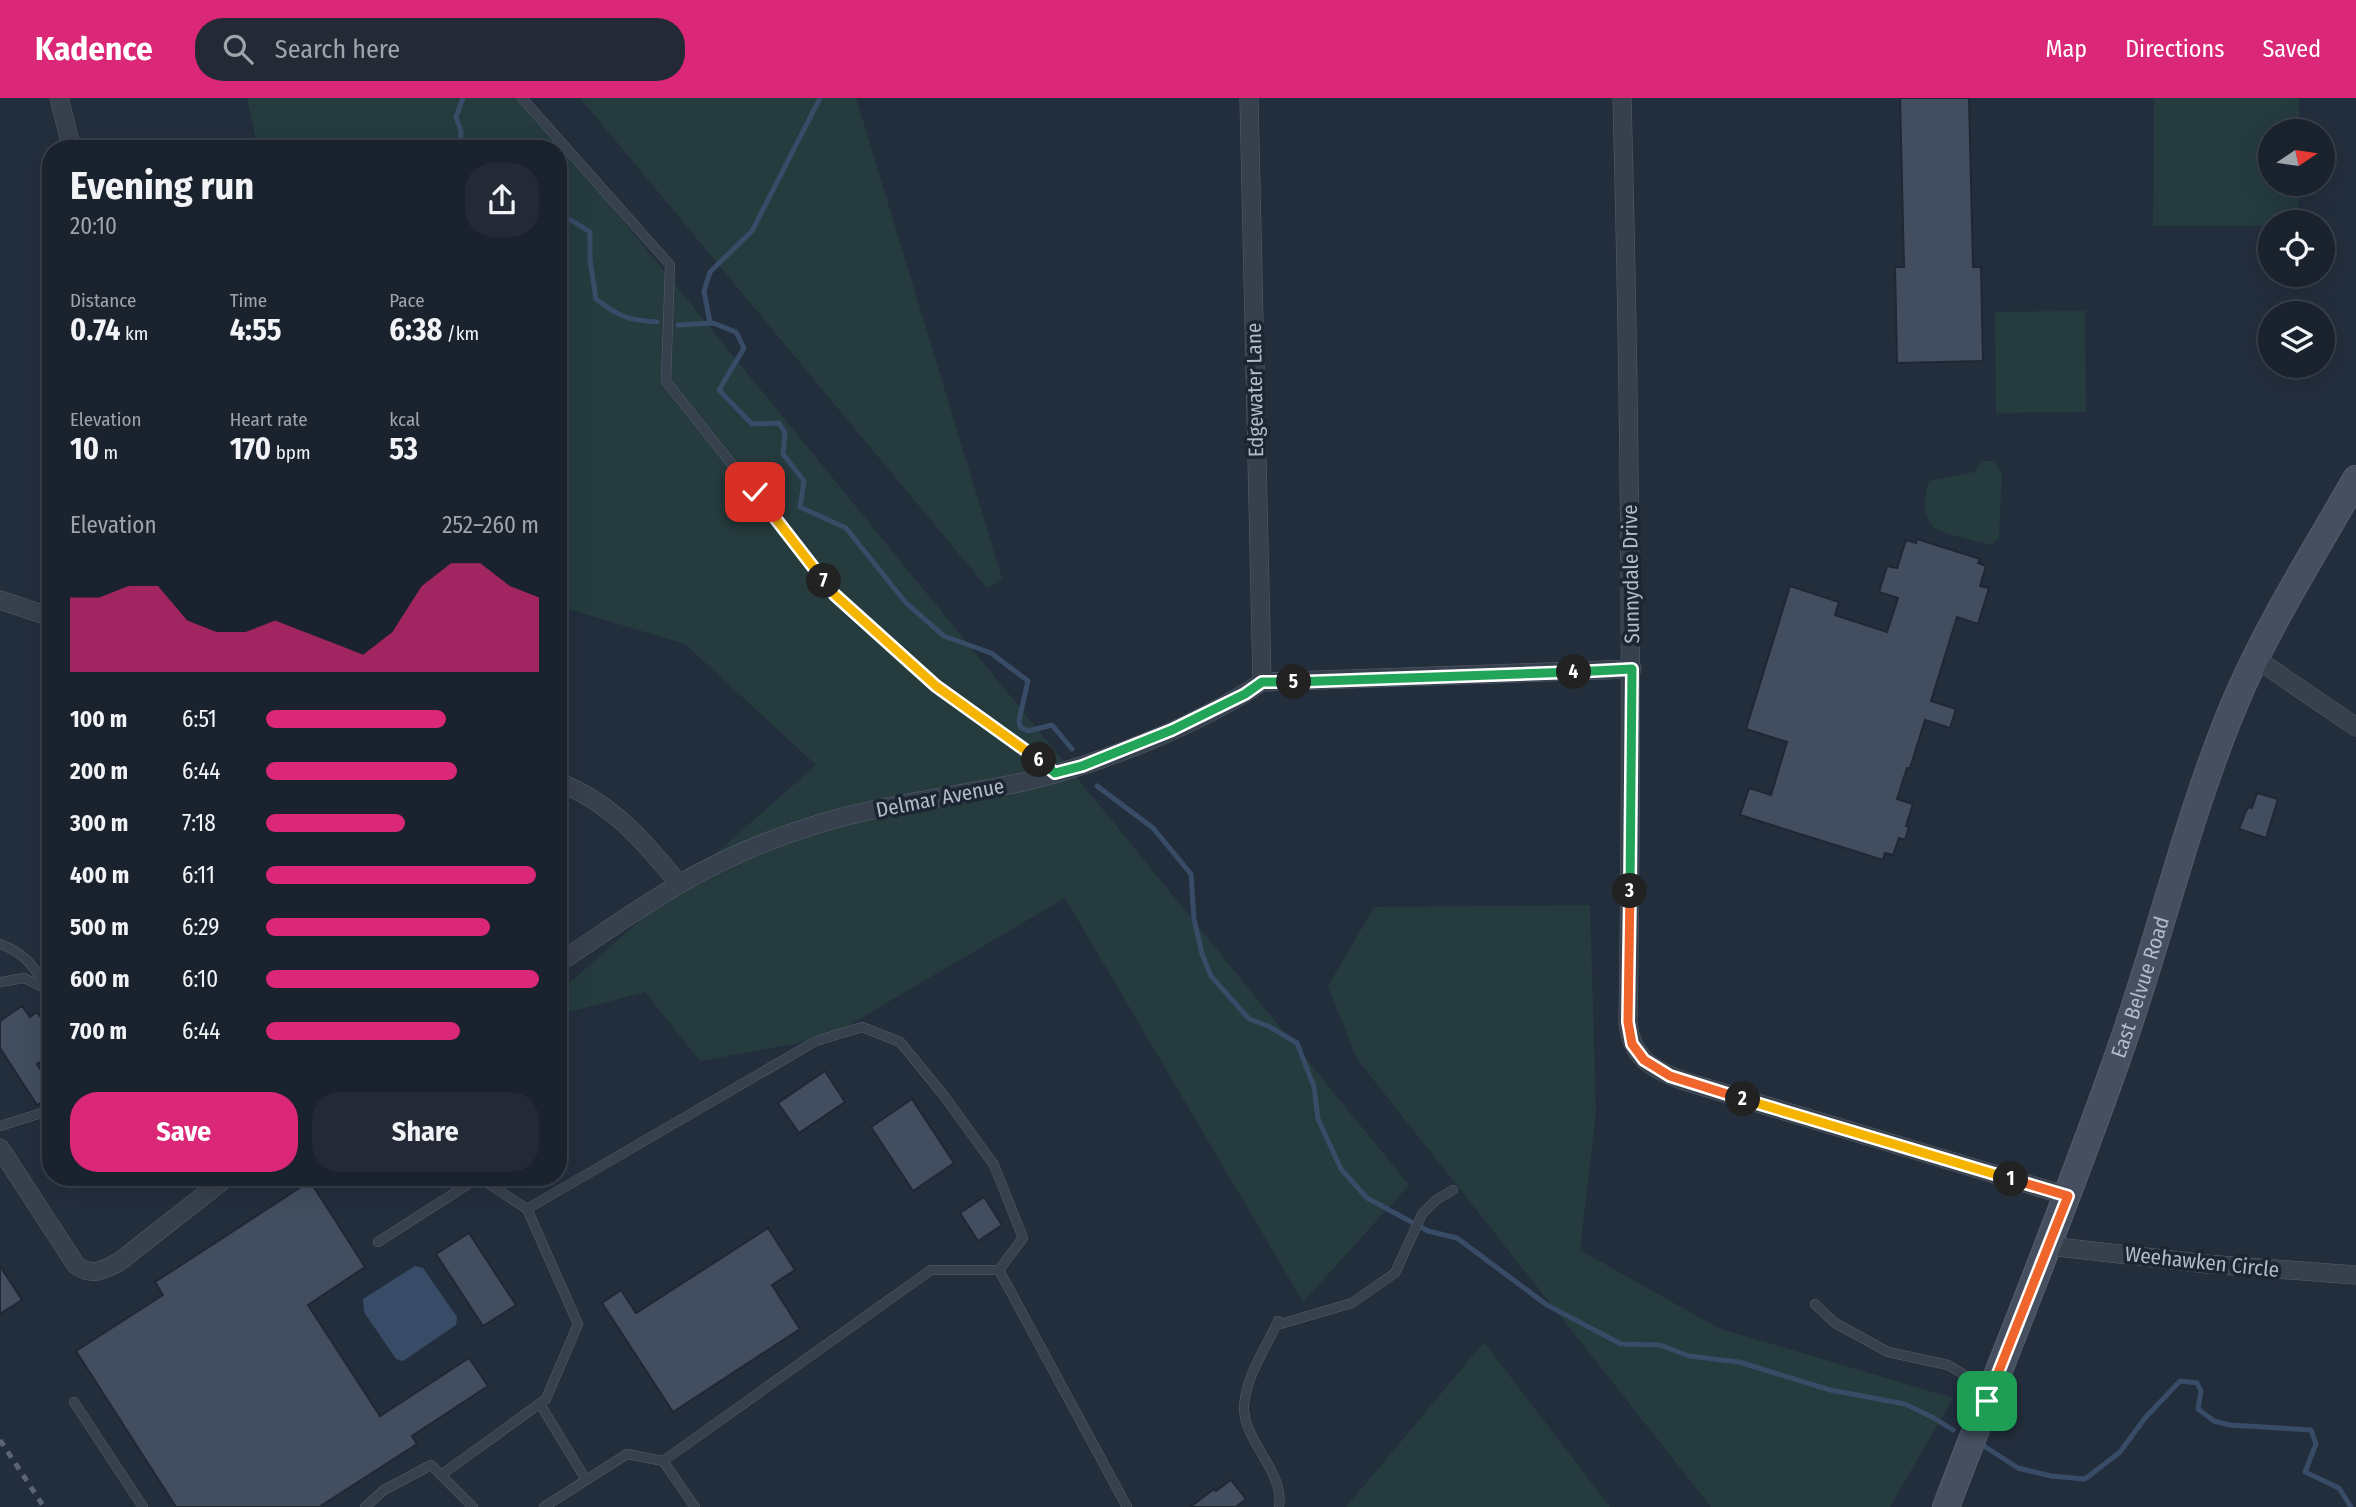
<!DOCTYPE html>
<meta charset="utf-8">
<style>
:root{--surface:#1a222e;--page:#232a36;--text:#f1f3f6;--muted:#9fa4aa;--line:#383f4a;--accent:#db2777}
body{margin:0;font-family:"Fira Sans Condensed",sans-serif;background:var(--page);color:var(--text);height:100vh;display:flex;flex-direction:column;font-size:26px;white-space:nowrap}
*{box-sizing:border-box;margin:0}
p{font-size:23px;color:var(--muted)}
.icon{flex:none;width:38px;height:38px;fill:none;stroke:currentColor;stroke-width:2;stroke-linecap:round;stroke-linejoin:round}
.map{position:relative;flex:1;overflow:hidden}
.side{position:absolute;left:42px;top:42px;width:525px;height:1046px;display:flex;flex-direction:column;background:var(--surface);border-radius:28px;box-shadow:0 7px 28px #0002,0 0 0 2px var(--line)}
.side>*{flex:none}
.needle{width:46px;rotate:77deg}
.controls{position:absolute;left:2258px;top:21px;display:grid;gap:14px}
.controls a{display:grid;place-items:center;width:77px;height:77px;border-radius:50%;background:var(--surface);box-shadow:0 7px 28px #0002,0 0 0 2px var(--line);font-size:35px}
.pin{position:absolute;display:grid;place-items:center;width:60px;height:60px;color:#fff;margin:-30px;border-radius:14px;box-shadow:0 4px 10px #0006}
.km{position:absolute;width:35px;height:35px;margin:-18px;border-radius:50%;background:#222;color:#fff;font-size:19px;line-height:35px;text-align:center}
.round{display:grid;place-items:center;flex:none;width:74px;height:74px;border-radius:28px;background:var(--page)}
.head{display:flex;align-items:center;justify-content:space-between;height:119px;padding:0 28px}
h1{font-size:38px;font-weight:700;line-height:52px}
.metrics{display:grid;grid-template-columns:repeat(3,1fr);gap:10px;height:119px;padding:7px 28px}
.metrics div{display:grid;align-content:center}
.metrics b{font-size:30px;font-weight:700}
.metrics small{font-size:19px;font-weight:400}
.metrics p{font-size:19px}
.chart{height:196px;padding:14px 28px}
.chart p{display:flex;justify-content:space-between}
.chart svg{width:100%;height:126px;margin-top:7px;fill:var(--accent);opacity:.7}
.primary-button{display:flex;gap:14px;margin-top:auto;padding:14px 28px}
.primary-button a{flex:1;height:80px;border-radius:28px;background:var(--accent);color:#fff;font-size:28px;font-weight:700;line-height:80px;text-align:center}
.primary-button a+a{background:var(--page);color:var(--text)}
ul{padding:0 28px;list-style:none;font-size:23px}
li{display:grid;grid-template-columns:112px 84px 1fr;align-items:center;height:52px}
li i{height:18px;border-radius:9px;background:var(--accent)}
header{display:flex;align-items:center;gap:42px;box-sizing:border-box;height:98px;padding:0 35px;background:var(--accent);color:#fff}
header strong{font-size:33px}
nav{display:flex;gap:38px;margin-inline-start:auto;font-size:24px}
.search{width:490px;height:63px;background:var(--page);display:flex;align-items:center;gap:18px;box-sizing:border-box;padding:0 24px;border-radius:28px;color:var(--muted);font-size:26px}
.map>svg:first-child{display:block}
.green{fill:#253b3e}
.water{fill:#384b67}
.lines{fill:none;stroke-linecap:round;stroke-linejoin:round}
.stream{stroke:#384b67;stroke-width:5}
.building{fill:#424e5f;stroke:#1e2734;stroke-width:2}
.lane-casing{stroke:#555e6b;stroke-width:10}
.street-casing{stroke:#555e6b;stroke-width:19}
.secondary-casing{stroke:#555e6b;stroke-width:28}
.lane{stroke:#37404d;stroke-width:9}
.street{stroke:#37404d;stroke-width:18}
.secondary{stroke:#454f60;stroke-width:26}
.rail{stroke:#596474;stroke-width:5;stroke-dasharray:7 7;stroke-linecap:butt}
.split-1-casing{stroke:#fff;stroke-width:14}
.split-2-casing{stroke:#fff;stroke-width:14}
.split-3-casing{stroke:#fff;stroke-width:14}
.split-4-casing{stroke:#fff;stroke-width:14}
.split-5-casing{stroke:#fff;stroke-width:14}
.split-6-casing{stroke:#fff;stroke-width:14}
.split-7-casing{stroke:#fff;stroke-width:14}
.split-8-casing{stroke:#fff;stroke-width:14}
.split-1{stroke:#f0652b;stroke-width:9}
.split-2{stroke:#f5b400;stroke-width:9}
.split-3{stroke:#f0652b;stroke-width:9}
.split-4{stroke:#22a559;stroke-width:9}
.split-5{stroke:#22a559;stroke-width:9}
.split-6{stroke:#22a559;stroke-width:9}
.split-7{stroke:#f5b400;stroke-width:9}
.split-8{stroke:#f5b400;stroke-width:9}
.labels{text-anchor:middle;stroke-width:7;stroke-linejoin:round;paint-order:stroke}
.street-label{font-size:21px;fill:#b3bbc8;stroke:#1c2532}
</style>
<header>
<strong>Kadence</strong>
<div class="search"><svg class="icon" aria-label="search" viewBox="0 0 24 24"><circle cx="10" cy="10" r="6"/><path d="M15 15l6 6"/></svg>Search here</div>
<nav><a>Map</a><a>Directions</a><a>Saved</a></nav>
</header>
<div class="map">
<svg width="2356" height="1409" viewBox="0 0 2356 1409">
<rect width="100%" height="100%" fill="#232e3d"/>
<!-- green -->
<g class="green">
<polygon points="247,0 523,0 1409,1087 1303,1204 1065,800 827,940 700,963 645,894 558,917 558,895 816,667 685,546 558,508 558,51 258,51"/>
<polygon points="580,0 856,0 1002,480 988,491"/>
<polygon points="2154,0 2299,0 2299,33 2270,33 2270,86 2298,86 2298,124 2270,124 2270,128 2153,128"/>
<polygon points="2085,213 2086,314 1996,315 1995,214"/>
<path d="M1982,363h12l8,13 -3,65 -8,6c-13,-4 -45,-10 -55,-16 -15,-10 -12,-34 -7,-48l45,-9z"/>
<polygon points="1590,807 1596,1015 1580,1152 1718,1230 1953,1300 1890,1409 1711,1409 1357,961 1328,888 1374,809"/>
<polygon points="1484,1244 1610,1409 1346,1409"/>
</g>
<!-- water -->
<polygon class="water" points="415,1168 423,1170 457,1219 456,1227 403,1263 396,1261 364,1214 363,1201"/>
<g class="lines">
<!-- stream -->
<g class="stream">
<polyline points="460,51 461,33 456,19 463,0"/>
<path d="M558,119l13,3 19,12v28l6,39c23,18 32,21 61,23"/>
<polyline points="710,225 704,193 710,174 752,133 820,0"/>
<polyline points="678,227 713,225 736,234 744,250 719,292 752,326 779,325 785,335 783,356 804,383 800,409 846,430 906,505 944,538 991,555 1028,583 1019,622 1020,629 1028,633 1052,627 1072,651"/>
<polyline points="1097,688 1153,730 1191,776 1194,821 1202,856 1211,878 1249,921 1268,928 1297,945 1314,989 1318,1021 1341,1071 1367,1100 1428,1133 1457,1140 1547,1207 1621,1246 1660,1247 1689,1258 1739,1264 1830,1292 1905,1306 1934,1320 1953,1332"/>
<polyline points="1981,1346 2018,1370 2051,1378 2085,1381 2120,1354 2145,1320 2180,1283 2197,1285 2201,1293 2198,1311 2214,1323 2230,1327 2311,1332 2316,1346 2305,1374 2339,1390 2351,1409"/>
</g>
</g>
<!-- building -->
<g class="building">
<polygon points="1900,0 1969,0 1973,169 1981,169 1983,263 1897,265 1895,169 1904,169"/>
<polygon points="1917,441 1980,461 1978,465 1986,468 1980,488 1989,490 1978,526 1957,519 1931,603 1956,611 1950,630 1925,622 1910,670 1907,670 1897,701 1913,706 1906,728 1909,729 1905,742 1899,740 1893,757 1885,755 1883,762 1740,717 1749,690 1771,697 1787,644 1746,631 1790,488 1839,504 1835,517 1887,534 1898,500 1879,494 1887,468 1897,470 1906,442 1916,445"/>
<polygon points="2257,695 2278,701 2266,740 2239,731 2246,713 2249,709 2252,710"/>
<polygon points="22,908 30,919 37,914 51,934 51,958 37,966 51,987 51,998 37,1007 0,950 0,923"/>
<polygon points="825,973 845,1004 799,1035 778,1005"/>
<polygon points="912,1001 954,1065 913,1093 871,1029"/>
<polygon points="310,1083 365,1169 308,1207 380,1318 469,1260 488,1288 412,1338 417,1346 319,1409 176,1409 76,1253 163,1197 155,1184"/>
<polygon points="984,1099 1002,1127 978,1143 960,1115"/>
<polygon points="768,1130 795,1172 772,1187 800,1231 673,1314 602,1205 621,1192 636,1215"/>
<polygon points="469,1135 516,1207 483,1228 436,1156"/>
<polygon points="0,1168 22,1202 0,1216"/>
<polygon points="1231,1382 1246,1401 1236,1409 1190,1409 1214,1391 1216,1393"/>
</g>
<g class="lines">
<!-- lane casing -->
<g class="lane-casing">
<g id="lane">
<polyline points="522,0 670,167 666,283 835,497 936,588 1054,674"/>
<path d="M0,846c27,10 34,24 50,47"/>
<polyline points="0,884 24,880 49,892"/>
<polyline points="0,1028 51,1012"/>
<polyline points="480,1080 527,1111 816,943 862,929 900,944 945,999 994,1067 1023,1140 999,1172"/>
<polyline points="378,1144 478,1080"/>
<polyline points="1815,1206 1835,1225 1888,1254 1948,1267 1990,1292"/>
<path d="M1278,1223c-12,27 -32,55 -34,85 -1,36 41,65 35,101"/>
<polyline points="1277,1227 1352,1205 1395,1175 1422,1116 1436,1102 1453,1092"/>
<polyline points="74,1304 143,1409"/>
<polyline points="540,1306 586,1382"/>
<polyline points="663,1363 931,1172 999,1172 1127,1409"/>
<polyline points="441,1377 546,1301 578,1226 527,1111"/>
<polyline points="365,1409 384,1392 431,1367 473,1409"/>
<polyline points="544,1409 627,1356 663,1363 695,1409"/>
</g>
</g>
<!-- street casing -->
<g class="street-casing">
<g id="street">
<polyline points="59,0 72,51"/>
<polyline points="1249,0 1262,584"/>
<path d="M1622,0c8,308 11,616 6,924 3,36 24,47 56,59l384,115"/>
<polyline points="0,502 51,519"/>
<polyline points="2255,560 2356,629"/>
<path d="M558,684c53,20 87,60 121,102"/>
<path d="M558,865c40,-26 79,-54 120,-78 45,-27 97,-48 147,-63 64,-19 132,-26 198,-40 74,-17 176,-57 239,-100l370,-13"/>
<path d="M0,1050l76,117c16,12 28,5 43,-3l107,-84"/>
<polyline points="2049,1148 2207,1166 2356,1177"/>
</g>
</g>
<!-- secondary casing -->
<g class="secondary-casing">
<g id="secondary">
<path id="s1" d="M1946,1409c57,-149 118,-297 171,-448 42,-117 69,-239 117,-354 33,-79 80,-152 122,-226"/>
</g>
</g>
<!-- lane -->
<use href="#lane" class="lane"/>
<!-- street -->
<use href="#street" class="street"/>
<!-- secondary -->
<use href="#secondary" class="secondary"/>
<!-- rail -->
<polyline class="rail" points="0,1342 44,1409"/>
</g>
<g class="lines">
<!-- split-1 casing -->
<g class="split-1-casing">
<polyline id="split-1" points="1987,1303 2068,1098 2011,1081"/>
</g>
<!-- split-2 casing -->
<g class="split-2-casing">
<polyline id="split-2" points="1743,1001 2011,1081"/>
</g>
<!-- split-3 casing -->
<g class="split-3-casing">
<polyline id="split-3" points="1630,793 1628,924 1632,946 1644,962 1670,978 1743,1001"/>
</g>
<!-- split-4 casing -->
<g class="split-4-casing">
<polyline id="split-4" points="1574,574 1632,571 1630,793"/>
</g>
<!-- split-5 casing -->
<g class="split-5-casing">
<polyline id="split-5" points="1294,584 1574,574"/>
</g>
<!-- split-6 casing -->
<g class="split-6-casing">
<polyline id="split-6" points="1039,662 1055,675 1082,668 1172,632 1245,596 1262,584 1294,584"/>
</g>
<!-- split-7 casing -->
<g class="split-7-casing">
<polyline id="split-7" points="824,483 835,497 936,588 1039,662"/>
</g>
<!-- split-8 casing -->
<g class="split-8-casing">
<polyline id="split-8" points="755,394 824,483"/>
</g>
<!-- split-1 -->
<use href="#split-1" class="split-1"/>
<!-- split-2 -->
<use href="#split-2" class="split-2"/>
<!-- split-3 -->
<use href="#split-3" class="split-3"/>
<!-- split-4 -->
<use href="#split-4" class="split-4"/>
<!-- split-5 -->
<use href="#split-5" class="split-5"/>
<!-- split-6 -->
<use href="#split-6" class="split-6"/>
<!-- split-7 -->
<use href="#split-7" class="split-7"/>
<!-- split-8 -->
<use href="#split-8" class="split-8"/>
</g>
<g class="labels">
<!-- street labels -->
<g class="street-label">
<text transform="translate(1255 292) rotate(-91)" y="7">Edgewater Lane</text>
<text transform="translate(1631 476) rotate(-91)" y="7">Sunnydale Drive</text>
<text transform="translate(940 700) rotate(-11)" y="7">Delmar Avenue</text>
<text dy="7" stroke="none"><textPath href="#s1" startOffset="555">East Belvue Road</textPath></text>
<text transform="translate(2202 1164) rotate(6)" y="7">Weehawken Circle</text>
</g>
</g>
</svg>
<div class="controls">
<a><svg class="needle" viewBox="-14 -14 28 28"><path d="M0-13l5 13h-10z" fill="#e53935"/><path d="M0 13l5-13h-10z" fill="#9fa4aa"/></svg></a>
<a><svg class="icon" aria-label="locate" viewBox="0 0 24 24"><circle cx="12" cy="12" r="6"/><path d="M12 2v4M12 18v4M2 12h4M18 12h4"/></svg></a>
<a><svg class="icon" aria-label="layers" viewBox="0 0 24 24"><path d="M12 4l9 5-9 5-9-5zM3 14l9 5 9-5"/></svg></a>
</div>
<div class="pin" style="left:1987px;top:1303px;background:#1e9e55"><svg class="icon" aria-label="arrive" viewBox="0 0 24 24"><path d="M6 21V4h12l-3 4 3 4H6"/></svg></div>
<div class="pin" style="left:755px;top:394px;background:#d93025"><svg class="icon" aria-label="check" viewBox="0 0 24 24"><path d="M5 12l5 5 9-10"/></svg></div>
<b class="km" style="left:2011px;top:1081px">1</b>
<b class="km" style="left:1743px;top:1001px">2</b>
<b class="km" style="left:1630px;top:793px">3</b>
<b class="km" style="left:1574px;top:574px">4</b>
<b class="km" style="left:1294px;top:584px">5</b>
<b class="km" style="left:1039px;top:662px">6</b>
<b class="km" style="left:824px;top:483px">7</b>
<section class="side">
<div class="head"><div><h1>Evening run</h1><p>20:10</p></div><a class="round"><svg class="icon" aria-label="share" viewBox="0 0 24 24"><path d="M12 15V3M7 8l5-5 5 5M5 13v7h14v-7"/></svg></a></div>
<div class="metrics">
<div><p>Distance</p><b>0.74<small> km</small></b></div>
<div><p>Time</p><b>4:55</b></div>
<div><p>Pace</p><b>6:38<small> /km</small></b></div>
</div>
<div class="metrics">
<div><p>Elevation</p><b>10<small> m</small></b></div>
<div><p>Heart rate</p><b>170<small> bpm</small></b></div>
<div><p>kcal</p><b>53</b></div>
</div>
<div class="chart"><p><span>Elevation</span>252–260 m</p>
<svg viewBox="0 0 160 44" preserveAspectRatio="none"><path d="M0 44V18L10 18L20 14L30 14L40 26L50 30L60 30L70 26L80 30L90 34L100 38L110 30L120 14L130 6L140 6L150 14L160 18V44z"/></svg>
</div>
<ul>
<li><b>100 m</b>6:51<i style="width:66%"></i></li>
<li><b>200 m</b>6:44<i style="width:70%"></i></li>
<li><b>300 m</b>7:18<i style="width:51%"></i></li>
<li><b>400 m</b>6:11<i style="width:99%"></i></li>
<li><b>500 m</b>6:29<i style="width:82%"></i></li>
<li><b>600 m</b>6:10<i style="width:100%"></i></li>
<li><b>700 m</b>6:44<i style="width:71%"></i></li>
</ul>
<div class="primary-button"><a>Save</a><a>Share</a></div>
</section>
</div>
